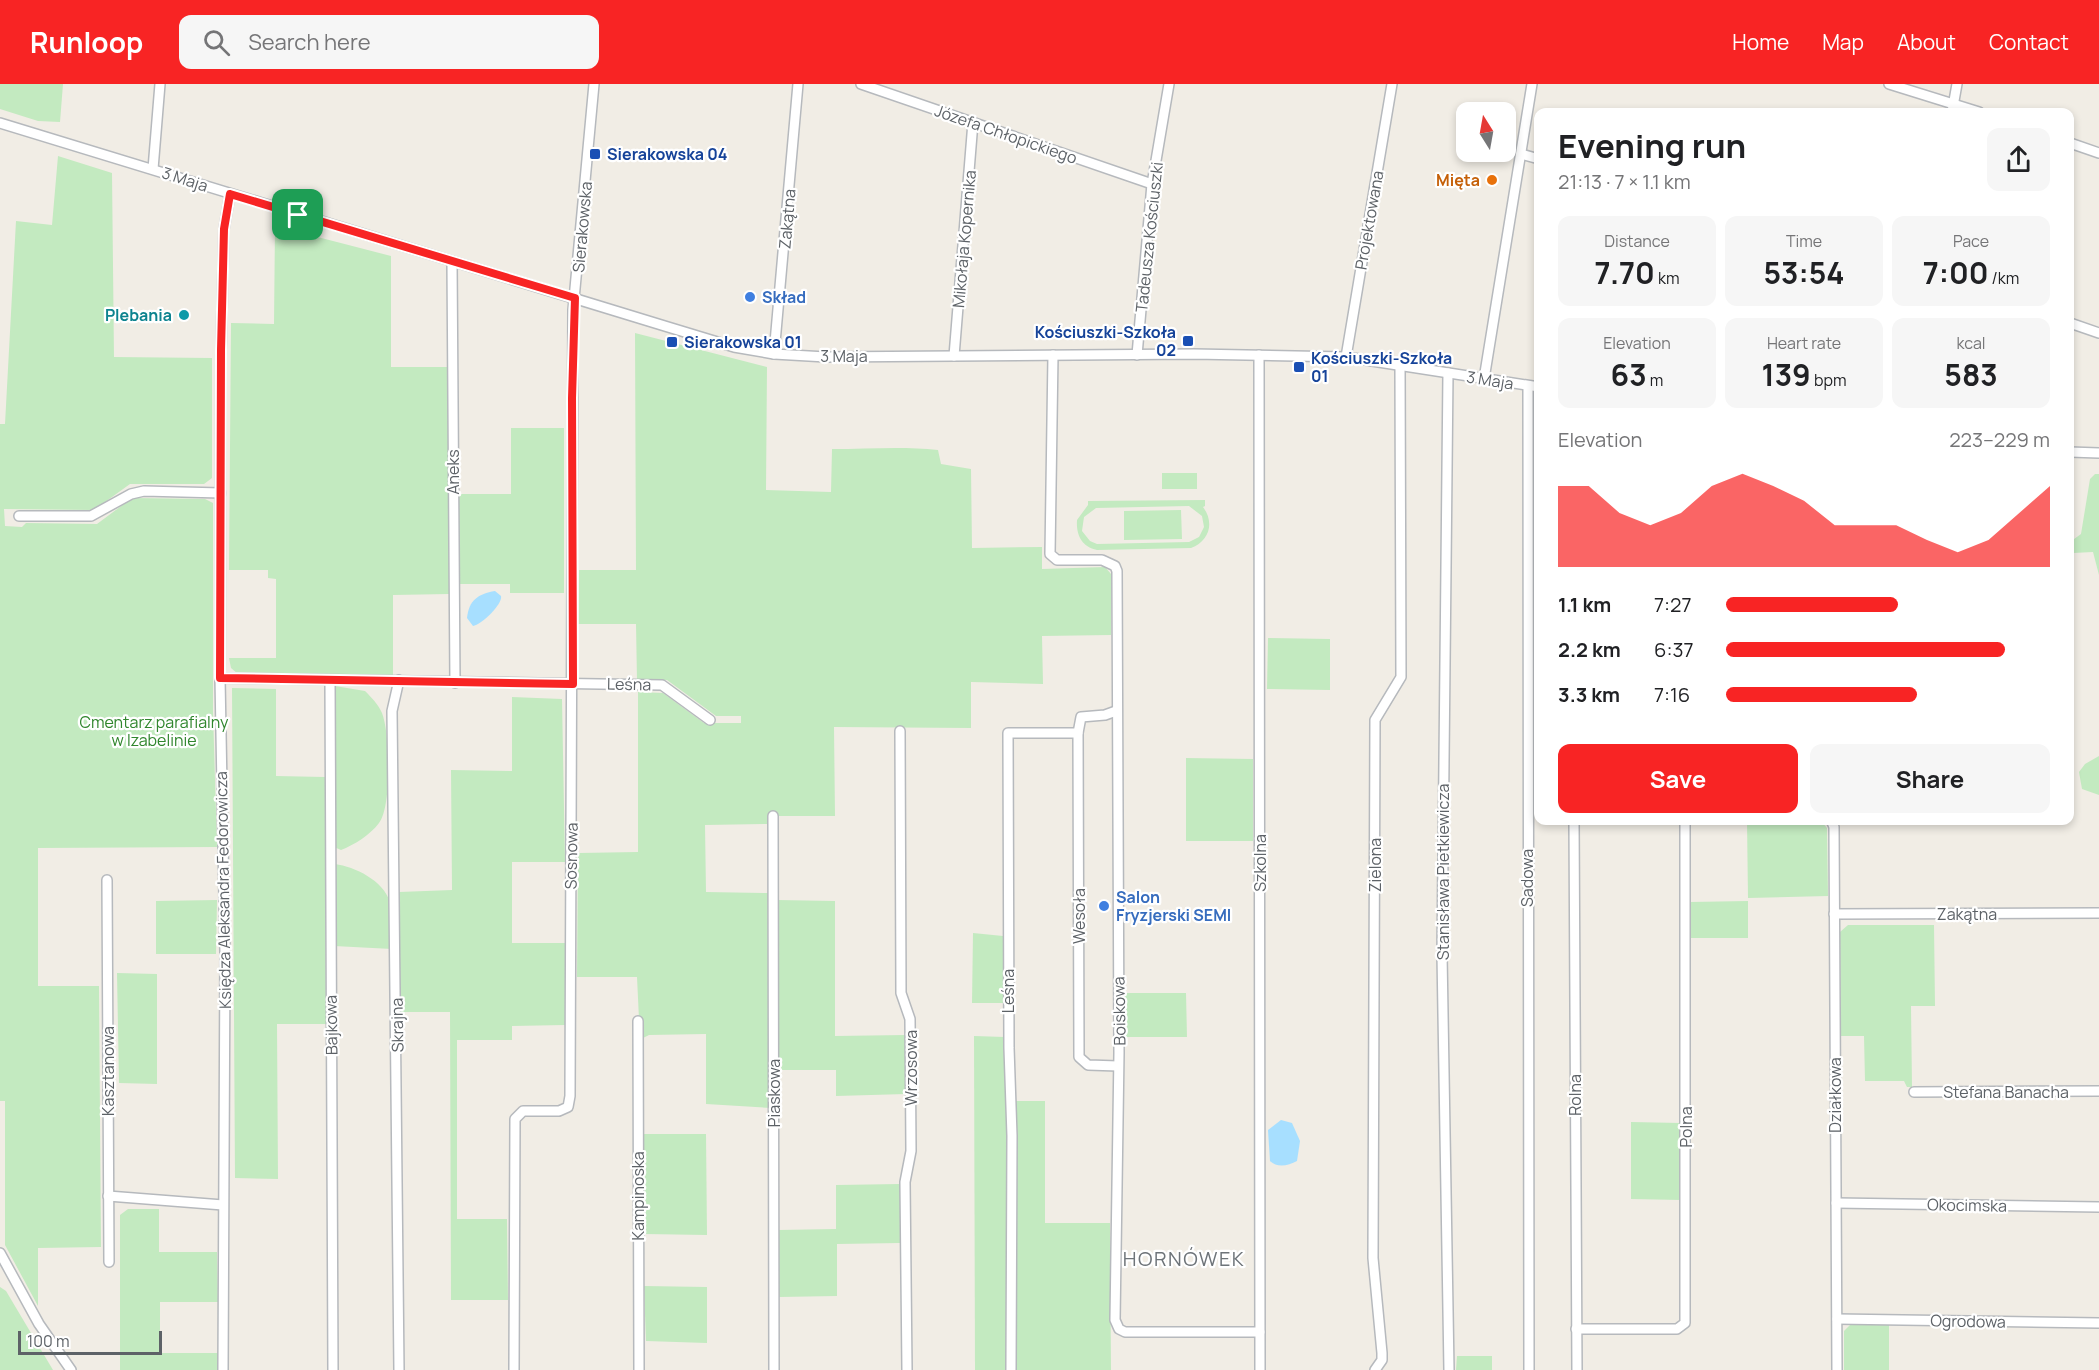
<!DOCTYPE html>
<meta charset="utf-8">
<style>
:root{--surface:#fff;--page:#f6f6f6;--text:#202124;--muted:#757577;--accent:#f82424}
body{margin:0;font-family:Manrope,sans-serif;background:var(--page);color:var(--text);height:100vh;display:flex;flex-direction:column;font-size:22px;white-space:nowrap}
*{box-sizing:border-box;margin:0}
p{font-size:20px;color:var(--muted)}
.icon{flex:none;width:33px;height:33px;fill:none;stroke:currentColor;stroke-width:2;stroke-linecap:round;stroke-linejoin:round}
.map{position:relative;flex:1;overflow:hidden}
.panel{position:absolute;left:1534px;top:24px;width:540px;height:717px;display:flex;flex-direction:column;background:var(--surface);border-radius:12px;box-shadow:0 3px 9px #0003}
.panel>*{flex:none}
.needle{width:39px;rotate:349deg}
.buttons{position:absolute;left:1456px;top:18px;display:grid;gap:12px}
.buttons a{display:grid;place-items:center;width:60px;height:60px;border-radius:12px;background:var(--surface);box-shadow:0 3px 9px #0003;font-size:30px}
.scale{position:absolute;left:18px;bottom:15px;width:144px;box-sizing:border-box;padding-left:6px;border:3px solid #5d6267;border-top:0;font-size:16px;line-height:21px;white-space:nowrap;color:#5d6267;-webkit-text-stroke:4px #fff;paint-order:stroke}
.pin{position:absolute;display:grid;place-items:center;width:51px;height:51px;color:#fff;margin:-26px;border-radius:12px;box-shadow:0 3px 9px #0006}
.round{display:grid;place-items:center;flex:none;width:63px;height:63px;border-radius:12px;background:var(--page)}
.overview{display:flex;align-items:center;justify-content:space-between;height:102px;padding:0 24px}
h1{font-size:33px;font-weight:700;line-height:45px}
.figures{display:grid;grid-template-columns:repeat(3,1fr);gap:9px;height:102px;padding:6px 24px}
.figures div{display:grid;align-content:center;border-radius:12px;background:var(--page);text-align:center}
.figures b{font-size:30px;font-weight:700}
.figures small{font-size:16px;font-weight:400}
.figures p{font-size:16px}
.chart{height:168px;padding:12px 24px}
.chart p{display:flex;justify-content:space-between}
.chart svg{width:100%;height:108px;margin-top:6px;fill:var(--accent);opacity:.7}
.primary-button{display:flex;gap:12px;margin-top:auto;padding:12px 24px}
.primary-button a{flex:1;height:69px;border-radius:12px;background:var(--accent);color:#fff;font-size:24px;font-weight:700;line-height:69px;text-align:center}
.primary-button a+a{background:var(--page);color:var(--text)}
ul{padding:0 24px;list-style:none;font-size:20px}
li{display:grid;grid-template-columns:96px 72px 1fr;align-items:center;height:45px}
li i{height:15px;border-radius:8px;background:var(--accent)}
header{display:flex;align-items:center;gap:36px;box-sizing:border-box;height:84px;padding:0 30px;background:var(--accent);color:#fff}
header strong{font-size:28px}
nav{display:flex;gap:33px;margin-inline-start:auto;font-size:21px}
.search{width:420px;height:54px;background:var(--page);display:flex;align-items:center;gap:15px;box-sizing:border-box;padding:0 21px;border-radius:12px;color:var(--muted);font-size:22px}
.map>svg:first-child{display:block}
.green{fill:#c3eac0;fill-rule:evenodd}
.water{fill:#a7dfff}
.lines{fill:none;stroke-linecap:round;stroke-linejoin:round}
.minor-casing{stroke:#b6b9bd;stroke-width:12}
.minor{stroke:#fff;stroke-width:9}
.route-casing{stroke:#fff;stroke-width:12}
.route{stroke:#f82424;stroke-width:8}
.transit-dot{fill:#1a4fb4;stroke:#fff;stroke-width:2}
.food-dot{fill:#e8710a;stroke:#fff;stroke-width:2}
.shop-dot{fill:#3f7fe0;stroke:#fff;stroke-width:2}
.culture-dot{fill:#0f9aa8;stroke:#fff;stroke-width:2}
.labels{text-anchor:middle;stroke-width:4.5;stroke-linejoin:round;paint-order:stroke}
.street-label{font-size:16px;fill:#5d6267;stroke:#fff}
.transit-label{font-size:16px;font-weight:bold;fill:#164399;stroke:#fff;text-anchor:start}
.food-label{font-size:16px;font-weight:bold;fill:#c56008;stroke:#fff;text-anchor:end}
.shop-label{font-size:16px;font-weight:bold;fill:#366cbe;stroke:#fff;text-anchor:start}
.culture-label{font-size:16px;font-weight:bold;fill:#0d838f;stroke:#fff;text-anchor:end}
.park-label{font-size:16px;fill:#30862d;stroke:#fff}
.quarter-label{font-size:20px;letter-spacing:1.5px;fill:#6e7479;stroke:#fff}
</style>
<header>
<strong>Runloop</strong>
<div class="search"><svg class="icon" aria-label="search" viewBox="0 0 24 24"><circle cx="10" cy="10" r="6"/><path d="M15 15l6 6"/></svg>Search here</div>
<nav><a>Home</a><a>Map</a><a>About</a><a>Contact</a></nav>
</header>
<div class="map">
<svg width="2099" height="1286" viewBox="0 0 2099 1286">
<rect width="100%" height="100%" fill="#f1ede5"/>
<!-- green -->
<g class="green">
<polygon points="0,0 63,0 60,38 38,37 0,25"/>
<polygon points="58,72 112,89 114,273 212,274 212,394 204,400 130,400 94,426 4,425 5,442 22,443 26,439 97,440 132,414 205,415 213,419 213,628 217,763 38,764 38,902 99,902 101,1163 38,1164 38,1222 5,1161 5,1017 0,1017 0,340 5,340 16,137 52,141"/>
<polygon points="275,142 391,172 391,283 449,283 449,510 393,511 393,591 238,590 231,584 229,574 276,574 276,495 268,494 268,486 229,486 231,239 274,240"/>
<path d="M635,249l132,34 -1,123 65,2 1,-43c35,0 71,-3 106,1l3,14 30,5 1,79 70,-1v22l63,-2 6,7v61l-69,1 1,48 -72,-2v46l-137,-1 1,89h-58l-8,8 -64,1 1,67 63,1 8,7 58,1v135l70,-1 1,59 -70,2v-26h-66l1,38 -65,-4v-70l-57,1 -6,3 1,-15 -5,-4 -2,-42h-60l1,-124 60,-1v-160l25,1 41,30h37v-7h-25l-49,-36 -30,1 -1,-57h-58l1,-54h57z"/>
<polygon points="511,344 564,344 564,509 510,509 510,500 458,500 457,410 511,410"/>
<rect x="1162" y="389" width="35" height="16"/>
<polygon points="2095,390 2099,390 2099,491 2093,468 2073,469 2070,458 2081,450 2090,395"/>
<path d="M1205,416v6l-2,1c12,16 6,34 -12,41l-94,2c-16,-3 -21,-16 -20,-30l11,-15v-4zM1189,422l13,10 2,11 -5,10 -10,5 -92,2 -7,-3 -8,-10 2,-14 12,-9z"/>
<polygon points="1181,426 1182,455 1124,456 1124,427"/>
<polygon points="1268,554 1330,555 1330,606 1267,605"/>
<path d="M335,602l30,5c7,7 13,13 17,22 8,20 10,94 -3,110 -9,12 -25,22 -38,27l-7,-3z"/>
<polygon points="232,604 276,605 276,692 325,693 326,940 277,940 278,1095 235,1094"/>
<polygon points="512,613 562,615 565,778 512,778 512,859 565,859 565,941 512,942 512,956 457,956 457,1135 507,1135 508,1216 451,1216 450,928 399,928 399,808 452,806 451,686 512,687"/>
<polygon points="2099,672 2099,711 2082,705 2079,688 2085,680"/>
<polygon points="1186,674 1253,675 1253,757 1186,757"/>
<polygon points="1747,737 1821,737 1827,744 1828,812 1748,814"/>
<path d="M335,780c20,3 48,16 55,38 4,13 1,33 2,47l-58,-3z"/>
<polygon points="217,816 216,870 156,870 156,817"/>
<polygon points="1748,817 1748,854 1690,854 1690,818"/>
<polygon points="1848,841 1934,841 1935,922 1911,922 1912,1003 1907,1003 1904,997 1865,997 1864,952 1841,952 1840,848"/>
<polygon points="973,849 1003,852 1003,919 972,919"/>
<polygon points="117,889 157,890 157,1000 119,999"/>
<polygon points="1123,909 1186,909 1187,953 1123,953"/>
<polygon points="974,952 1005,953 1008,1053 1007,1286 975,1286"/>
<polygon points="1015,1017 1045,1017 1045,1139 1110,1139 1111,1286 1017,1286"/>
<polygon points="1631,1038 1681,1039 1681,1116 1631,1115"/>
<polygon points="644,1050 706,1050 707,1151 644,1150"/>
<polygon points="900,1100 900,1159 837,1160 837,1212 779,1213 778,1146 836,1145 836,1101"/>
<polygon points="128,1125 159,1125 159,1168 217,1168 218,1218 160,1218 160,1269 219,1269 219,1286 120,1286 120,1131"/>
<polygon points="644,1202 707,1203 707,1259 646,1257"/>
<polygon points="0,1203 6,1207 53,1286 0,1286"/>
<polygon points="1850,1241 1889,1241 1889,1286 1844,1286 1844,1247"/>
<polygon points="1457,1272 1492,1272 1492,1286 1456,1286"/>
</g>
<!-- water -->
<g class="water">
<path d="M495,507l6,5c2,8 -20,29 -28,30l-6,-8c2,-18 11,-24 28,-27z"/>
<path d="M1281,1036l11,3 8,18 -3,20c-9,5 -20,7 -27,0l-2,-31z"/>
</g>
<g class="lines">
<!-- minor casing -->
<g class="minor-casing">
<g id="minor">
<polyline points="861,0 1152,100"/>
<polyline points="1889,0 1979,28"/>
<polyline points="1952,28 1957,0"/>
<polyline points="0,39 668,243 734,263 774,270 826,273 1194,270 1346,273 1539,303"/>
<polyline points="2070,59 2099,69"/>
<polyline points="1521,70 1539,75"/>
<polyline points="153,85 160,0"/>
<polyline points="452,177 455,599"/>
<polyline points="2070,239 2099,249"/>
<polyline points="774,270 798,0"/>
<polyline points="1053,271 1050,470 1057,476 1102,476 1115,482 1117,487 1119,969 1115,1236 1119,1245 1125,1248 1260,1248"/>
<polyline points="1137,271 1152,100 1169,0"/>
<polyline points="1259,271 1260,1286"/>
<polyline points="954,272 973,38"/>
<polyline points="1346,273 1392,0"/>
<polyline points="1448,289 1442,870 1449,1286"/>
<polyline points="1484,295 1532,0"/>
<polyline points="1528,302 1529,1286"/>
<polyline points="2070,368 2099,369"/>
<polyline points="19,432 91,432 131,410 144,407 221,409"/>
<polyline points="220,594 662,601 710,636"/>
<polyline points="330,596 333,1286"/>
<polyline points="900,647 901,909 910,935 911,1067 905,1098 907,1286"/>
<polyline points="1078,649 1079,973 1088,981 1118,982"/>
<polyline points="773,732 774,1286"/>
<polyline points="1574,736 1577,1286"/>
<polyline points="1831,736 1834,743 1837,1286"/>
<polyline points="107,796 109,1178"/>
<polyline points="1834,830 2099,829"/>
<polyline points="638,937 639,1286"/>
<polyline points="1914,1008 2099,1007"/>
<polyline points="108,1112 223,1121"/>
<polyline points="1836,1119 2099,1123"/>
<polyline points="0,1169 39,1240 71,1286"/>
<polyline points="1837,1235 2099,1239"/>
<polyline points="1576,1245 1677,1245 1685,1239 1685,736"/>
<polyline points="223,1286 225,869 220,594 221,266 224,145 230,110"/>
<polyline points="399,1286 392,627 399,596"/>
<polyline points="514,1286 515,1035 523,1027 559,1027 568,1023 570,1012 573,226 594,0"/>
<polyline points="1011,1286 1012,1052 1009,964 1008,649 1078,649 1081,633 1105,631 1116,627"/>
<polyline points="1375,1286 1382,1276 1382,1269 1373,1174 1375,636 1401,593 1400,281"/>
</g>
</g>
<!-- minor -->
<use href="#minor" class="minor"/>
</g>
<g class="lines">
<!-- route casing -->
<g class="route-casing">
<polygon id="route" points="230,110 575,214 572,314 573,600 220,594 221,266 224,145"/>
</g>
<!-- route -->
<use href="#route" class="route"/>
</g>
<!-- markers -->
<g class="transit-dot">
<rect x="589" y="64" width="12" height="12" rx="3"/>
<rect x="1182" y="251" width="12" height="12" rx="3"/>
<rect x="666" y="252" width="12" height="12" rx="3"/>
<rect x="1293" y="277" width="12" height="12" rx="3"/>
</g>
<circle class="food-dot" cx="1492" cy="96" r="6"/>
<g class="shop-dot">
<circle cx="750" cy="213" r="6"/>
<circle cx="1104" cy="822" r="6"/>
</g>
<circle class="culture-dot" cx="184" cy="231" r="6"/>
<g class="labels">
<!-- street labels -->
<g class="street-label">
<text transform="translate(1006 50) rotate(19)" y="6">Józefa Chłopickiego</text>
<text transform="translate(185 95) rotate(18)" y="6">3 Maja</text>
<text transform="translate(787 135) rotate(-85)" y="6">Zakątna</text>
<text transform="translate(1369 136) rotate(-80)" y="6">Projektowana</text>
<text transform="translate(582 143) rotate(-85)" y="6">Sierakowska</text>
<text transform="translate(1149 153) rotate(-84)" y="6">Tadeusza Kościuszki</text>
<text transform="translate(964 155) rotate(-85)" y="6">Mikołaja Kopernika</text>
<text x="844" y="278">3 Maja</text>
<text transform="translate(1490 296) rotate(9)" y="6">3 Maja</text>
<text transform="translate(453 388) rotate(-90)" y="6">Aneks</text>
<text transform="translate(629 600) rotate(1)" y="6">Leśna</text>
<text transform="translate(571 772) rotate(-89)" y="6">Sosnowa</text>
<text transform="translate(1260 779) rotate(-90)" y="6">Szkolna</text>
<text transform="translate(1375 781) rotate(-90)" y="6">Zielona</text>
<text transform="translate(1443 788) rotate(-90)" y="6">Stanisława Pietkiewicza</text>
<text transform="translate(1527 794) rotate(-90)" y="6">Sadowa</text>
<text transform="translate(223 806) rotate(-91)" y="6">Księdza Aleksandra Fedorowicza</text>
<text x="1967" y="836">Zakątna</text>
<text transform="translate(1079 832) rotate(-90)" y="6">Wesoła</text>
<text transform="translate(1008 907) rotate(-90)" y="6">Leśna</text>
<text transform="translate(1119 927) rotate(-91)" y="6">Boiskowa</text>
<text transform="translate(331 941) rotate(-91)" y="6">Bajkowa</text>
<text transform="translate(397 941) rotate(-91)" y="6">Skrajna</text>
<text transform="translate(911 984) rotate(-90)" y="6">Wrzosowa</text>
<text transform="translate(108 987) rotate(-90)" y="6">Kasztanowa</text>
<text x="2006" y="1014">Stefana Banacha</text>
<text transform="translate(774 1009) rotate(-90)" y="6">Piaskowa</text>
<text transform="translate(1575 1011) rotate(-90)" y="6">Rolna</text>
<text transform="translate(1835 1011) rotate(-90)" y="6">Działkowa</text>
<text transform="translate(1686 1043) rotate(-90)" y="6">Polna</text>
<text transform="translate(638 1112) rotate(-90)" y="6">Kampinoska</text>
<text transform="translate(1967 1121) rotate(1)" y="6">Okocimska</text>
<text transform="translate(1968 1237) rotate(1)" y="6">Ogrodowa</text>
</g>
<!-- transit labels -->
<g class="transit-label">
<text x="607" y="76">Sierakowska 04</text>
<text x="1176" y="254" text-anchor="end">Kościuszki-Szkoła<tspan x="1176" dy="18">02</tspan></text>
<text x="684" y="264">Sierakowska 01</text>
<text x="1311" y="280">Kościuszki-Szkoła<tspan x="1311" dy="18">01</tspan></text>
</g>
<!-- food labels -->
<g class="food-label">
<text x="1480" y="102">Mięta</text>
</g>
<!-- shop labels -->
<g class="shop-label">
<text x="762" y="219">Skład</text>
<text x="1116" y="819">Salon<tspan x="1116" dy="18">Fryzjerski SEMI</tspan></text>
</g>
<!-- culture labels -->
<g class="culture-label">
<text x="172" y="237">Plebania</text>
</g>
<!-- park labels -->
<g class="park-label">
<text x="154" y="644">Cmentarz parafialny<tspan x="154" dy="18">w Izabelinie</tspan></text>
</g>
<!-- quarter labels -->
<g class="quarter-label">
<text x="1184" y="1182">HORNÓWEK</text>
</g>
</g>
</svg>
<div class="buttons">
<a><svg class="needle" viewBox="-14 -14 28 28"><path d="M0-13l5 13h-10z" fill="#e53935"/><path d="M0 13l5-13h-10z" fill="#757577"/></svg></a>
</div>
<div class="scale">100 m</div>
<div class="pin" style="left:298px;top:131px;background:#1e9e55"><svg class="icon" aria-label="arrive" viewBox="0 0 24 24"><path d="M6 21V4h12l-3 4 3 4H6"/></svg></div>
<section class="panel">
<div class="overview"><div><h1>Evening run</h1><p>21:13 · 7 × 1.1 km</p></div><a class="round"><svg class="icon" aria-label="share" viewBox="0 0 24 24"><path d="M12 15V3M7 8l5-5 5 5M5 13v7h14v-7"/></svg></a></div>
<div class="figures">
<div><p>Distance</p><b>7.70<small> km</small></b></div>
<div><p>Time</p><b>53:54</b></div>
<div><p>Pace</p><b>7:00<small> /km</small></b></div>
</div>
<div class="figures">
<div><p>Elevation</p><b>63<small> m</small></b></div>
<div><p>Heart rate</p><b>139<small> bpm</small></b></div>
<div><p>kcal</p><b>583</b></div>
</div>
<div class="chart"><p><span>Elevation</span>223–229 m</p>
<svg viewBox="0 0 160 44" preserveAspectRatio="none"><path d="M0 44V11L10 11L20 22L30 27L40 22L50 11L60 6L70 11L80 17L90 27L100 27L110 27L120 33L130 38L140 33L150 22L160 11V44z"/></svg>
</div>
<ul>
<li><b>1.1 km</b>7:27<i style="width:53%"></i></li>
<li><b>2.2 km</b>6:37<i style="width:86%"></i></li>
<li><b>3.3 km</b>7:16<i style="width:59%"></i></li>
</ul>
<div class="primary-button"><a>Save</a><a>Share</a></div>
</section>
</div>
